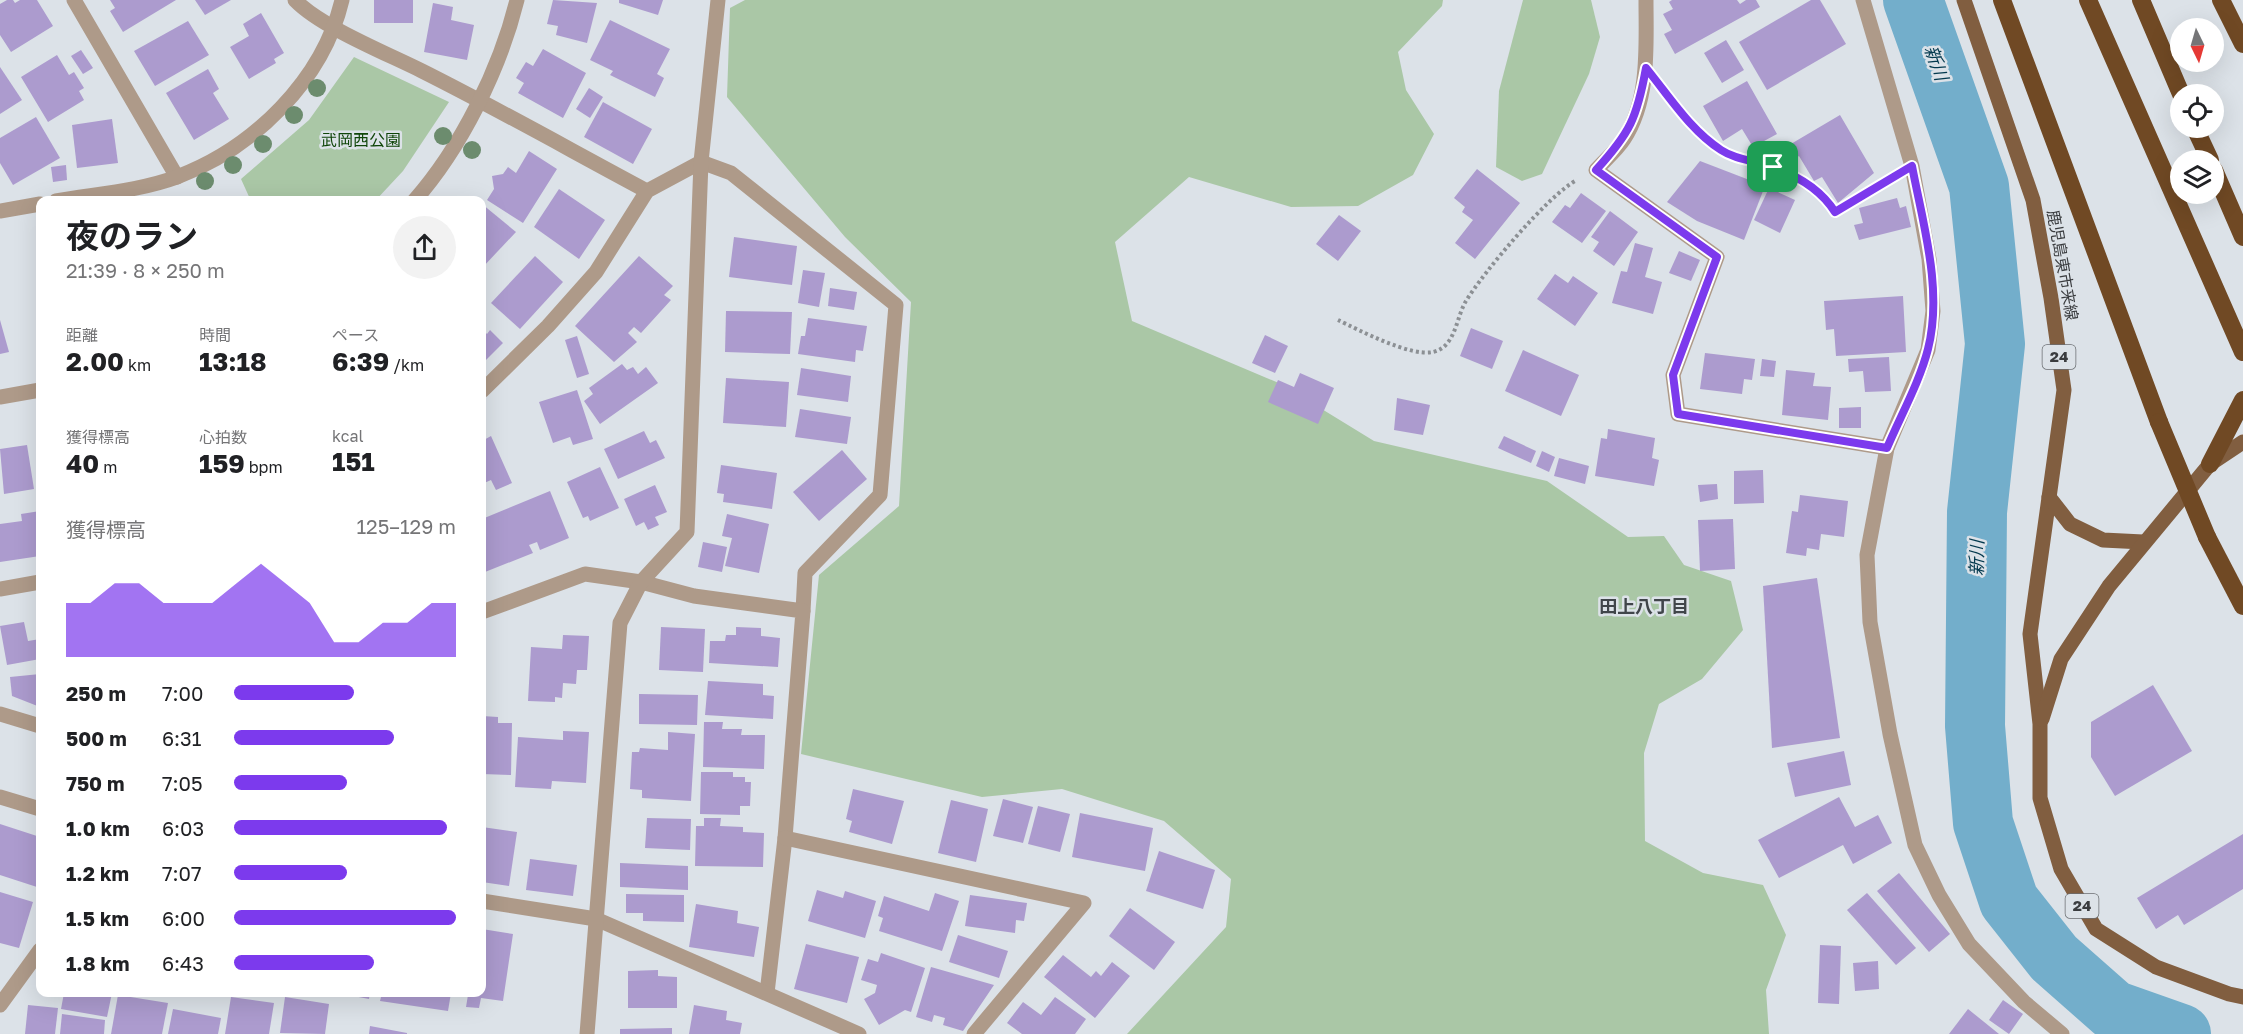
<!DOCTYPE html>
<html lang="ja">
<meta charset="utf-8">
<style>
:root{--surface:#fff;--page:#f2f2f2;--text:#202124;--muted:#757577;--accent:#7c3aed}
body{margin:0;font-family:"Golos Text","Noto Sans JP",sans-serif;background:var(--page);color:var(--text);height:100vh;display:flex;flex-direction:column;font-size:22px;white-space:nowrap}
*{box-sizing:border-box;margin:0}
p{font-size:20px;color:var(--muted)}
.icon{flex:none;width:33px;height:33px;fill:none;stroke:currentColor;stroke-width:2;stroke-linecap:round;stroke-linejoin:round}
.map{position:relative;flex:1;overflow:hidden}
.sheet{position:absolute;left:36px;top:196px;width:450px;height:801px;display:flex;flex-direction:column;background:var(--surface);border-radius:12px;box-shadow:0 6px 24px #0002}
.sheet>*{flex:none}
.needle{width:39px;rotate:175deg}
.controls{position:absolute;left:2170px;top:18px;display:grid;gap:12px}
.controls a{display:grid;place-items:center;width:54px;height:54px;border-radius:50%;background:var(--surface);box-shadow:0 6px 24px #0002;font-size:30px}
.pin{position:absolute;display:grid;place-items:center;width:51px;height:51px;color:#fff;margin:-26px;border-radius:12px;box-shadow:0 3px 9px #0006}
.round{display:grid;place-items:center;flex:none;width:63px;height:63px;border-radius:32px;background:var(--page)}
.headline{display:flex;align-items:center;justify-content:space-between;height:102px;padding:0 30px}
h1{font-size:33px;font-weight:700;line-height:45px}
.figures{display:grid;grid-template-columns:repeat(3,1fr);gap:9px;height:102px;padding:6px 30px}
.figures div{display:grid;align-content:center}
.figures b{font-size:26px;font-weight:700}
.figures small{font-size:16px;font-weight:400}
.figures p{font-size:16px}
.chart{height:168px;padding:12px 30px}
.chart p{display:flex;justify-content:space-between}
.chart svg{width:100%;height:108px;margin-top:6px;fill:var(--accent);opacity:.7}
ul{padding:0 30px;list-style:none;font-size:20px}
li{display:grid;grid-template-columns:96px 72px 1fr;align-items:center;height:45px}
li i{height:15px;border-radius:8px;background:var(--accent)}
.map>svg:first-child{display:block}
.green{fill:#aac7a6}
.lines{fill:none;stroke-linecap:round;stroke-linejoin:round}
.river{stroke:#73aecb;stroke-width:60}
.building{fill:#ac9bce}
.path{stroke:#8c9094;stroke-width:4;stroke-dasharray:3 3;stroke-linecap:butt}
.minor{stroke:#ae9a89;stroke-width:15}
.major{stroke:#815e40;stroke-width:15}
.highway{stroke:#704924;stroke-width:18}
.highway-bridge{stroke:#704924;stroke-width:18}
.tree{fill:#6c8c6e}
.route-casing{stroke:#fff;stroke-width:12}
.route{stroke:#7c3aed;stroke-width:8}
.labels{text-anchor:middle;stroke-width:5;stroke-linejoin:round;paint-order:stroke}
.shield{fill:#dce2e8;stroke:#6b6e72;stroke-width:1.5}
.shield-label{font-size:15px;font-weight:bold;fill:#3a3c3f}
.park-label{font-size:16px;fill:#10460a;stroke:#dce2e8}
.street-label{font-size:16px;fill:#3a3c3f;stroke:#dce2e8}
.water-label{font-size:18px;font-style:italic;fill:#03394e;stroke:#dce2e8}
.neighbourhood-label{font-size:18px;font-weight:bold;fill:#40454a;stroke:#dce2e8}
</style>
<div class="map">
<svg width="2243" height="1034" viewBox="0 0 2243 1034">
<rect width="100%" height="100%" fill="#dce2e8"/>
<!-- green -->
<g class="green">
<polygon points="745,0 1443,0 1442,6 1398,52 1406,90 1434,134 1413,175 1358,206 1291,207 1189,177 1115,242 1132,321 1281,384 1374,441 1547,481 1628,537 1664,536 1684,565 1731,581 1743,630 1702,679 1659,704 1644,753 1645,841 1703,873 1763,885 1786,935 1766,990 1769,1034 1127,1034 1226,927 1231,879 1164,821 1062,789 982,797 801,754 819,575 899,506 911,302 845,237 727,97 730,8"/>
<polygon points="1523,0 1591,0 1600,37 1589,74 1542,174 1522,181 1496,167 1499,91"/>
<polygon points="354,57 449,102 403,171 375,201 251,201 241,179 309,120"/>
</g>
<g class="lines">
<!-- river -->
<polyline class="river" points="1913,0 1979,186 1995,344 1977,512 1975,726 1983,823 2009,901 2054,958 2113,1010 2181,1034"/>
</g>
<!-- building -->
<g class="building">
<polygon points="7,0 13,0 15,3 20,0 37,0 53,26 11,52 0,35 0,4"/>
<polygon points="110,0 176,0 123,32 110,11 115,8"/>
<polygon points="195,0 231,0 205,15"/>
<rect x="374" y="0" width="39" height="23"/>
<polygon points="553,0 597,3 587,43 556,35 558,26 547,24"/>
<polygon points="619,0 663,0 658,15 619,3"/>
<polygon points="1672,0 1737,0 1740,4 1746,0 1756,0 1760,7 1675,54 1664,34 1672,30 1663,14 1673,9 1669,2"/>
<polygon points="1811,0 1820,0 1846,44 1767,90 1739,42"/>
<polygon points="433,3 453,7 451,20 474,25 467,60 424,52"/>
<polygon points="261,13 284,53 274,59 276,63 249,79 230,47 249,36 243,24"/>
<polygon points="610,20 670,49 657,74 664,78 655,97 610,75 613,71 590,60"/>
<polygon points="188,21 209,55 155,86 134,51"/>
<polygon points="1726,40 1744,70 1722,83 1704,53"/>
<polygon points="543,49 586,73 563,118 518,93 524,83 516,78 526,62 533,66"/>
<polygon points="81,50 93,68 83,74 71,56"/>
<polygon points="57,55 69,75 74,72 84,88 79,91 84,100 48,122 21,77"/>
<polygon points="0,67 22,100 0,114"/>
<polygon points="208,69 219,89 213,93 229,119 194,140 166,93"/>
<polygon points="1747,81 1777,134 1753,147 1742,129 1723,141 1703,106"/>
<polygon points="589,88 603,97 590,118 576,109"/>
<polygon points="603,102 652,129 633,164 584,137"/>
<polygon points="1840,115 1874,173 1838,203 1822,177 1814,181 1799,156 1786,164 1779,151"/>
<polygon points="36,117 60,158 13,185 0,163 0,138"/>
<polygon points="112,119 118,163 77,168 72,125"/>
<polygon points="529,151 557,169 523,223 487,200 494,189 492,176 503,174 508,167 516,173"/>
<polygon points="1700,161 1765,186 1744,240 1697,221 1667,202"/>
<polygon points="66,165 67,180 53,182 51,167"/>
<polygon points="1477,169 1520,203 1475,259 1455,243 1473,220 1462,212 1465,207 1454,198"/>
<polygon points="1769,188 1795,200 1780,233 1754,220"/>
<polygon points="559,189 605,220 579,259 534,227"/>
<polygon points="1581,193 1606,211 1582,243 1552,222 1565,205 1570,208"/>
<polygon points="1897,198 1900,208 1906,206 1911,227 1859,240 1854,225 1863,223 1859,208"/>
<polygon points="482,204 516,232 482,268"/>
<polygon points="1610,211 1638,232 1614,266 1593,251 1599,242 1591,237"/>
<polygon points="1339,215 1361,231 1338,261 1316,244"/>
<polygon points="734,237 797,246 792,285 729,277"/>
<polygon points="1635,243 1653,248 1645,277 1662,282 1653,314 1612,303 1621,271 1627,272"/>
<polygon points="1679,251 1700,260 1691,281 1669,273"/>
<polygon points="535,256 563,282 520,329 491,303"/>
<polygon points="639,256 673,286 664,295 671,300 641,333 634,327 628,333 637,342 614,362 575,326"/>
<polygon points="803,270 825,273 819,307 798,303"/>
<polygon points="1555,274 1568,283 1573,276 1598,293 1575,326 1537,299"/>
<polygon points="830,288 857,292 854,310 828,306"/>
<polygon points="1903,296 1906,352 1836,356 1834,329 1826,330 1824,301"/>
<polygon points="726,311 792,312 790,354 725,352"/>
<polygon points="808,318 867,326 863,351 856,350 855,362 798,354 801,336 805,336"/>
<polygon points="0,320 9,352 0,354"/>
<polygon points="1471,328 1503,341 1492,369 1460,356"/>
<polygon points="482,329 487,334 490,330 503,343 482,364"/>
<polygon points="1265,335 1288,346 1275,373 1252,363"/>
<polygon points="577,336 589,374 577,378 565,340"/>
<polygon points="1523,350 1579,375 1561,416 1505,391"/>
<polygon points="1705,353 1755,359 1752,380 1744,379 1742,394 1700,389"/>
<polygon points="1889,357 1891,391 1865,392 1863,371 1849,372 1848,359"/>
<polygon points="1762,359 1776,361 1774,377 1760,376"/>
<polygon points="622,364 627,370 633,367 638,374 646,367 658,383 600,424 584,401 593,394 589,388"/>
<polygon points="801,368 851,376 848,402 797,395"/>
<polygon points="1786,370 1815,373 1813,386 1831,387 1828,420 1782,415"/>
<polygon points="1300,373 1334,388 1318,424 1268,402 1278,380 1294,387"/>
<polygon points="726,378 789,382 786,427 723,423"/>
<polygon points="577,390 593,439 573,445 570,437 553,443 539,402"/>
<polygon points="1397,398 1430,405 1423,435 1394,430"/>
<polygon points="1861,407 1861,428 1839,428 1839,408"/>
<polygon points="800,409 851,417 847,444 795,437"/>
<polygon points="1608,429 1655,438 1652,458 1659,460 1654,486 1595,476 1601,438 1607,439"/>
<polygon points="644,431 650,443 656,440 665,458 618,479 604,449"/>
<polygon points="491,436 512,483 496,490 491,480 482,484 482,441"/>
<polygon points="1504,436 1536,451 1531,463 1498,448"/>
<polygon points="27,445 34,489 4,494 0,449"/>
<polygon points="842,450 867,479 819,521 793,492"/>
<polygon points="1542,451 1555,457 1549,472 1536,466"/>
<polygon points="1559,458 1589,466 1585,484 1554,476"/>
<polygon points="721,465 777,473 772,509 723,502 724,494 717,493"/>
<polygon points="600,467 619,508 590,521 588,516 583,518 567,482"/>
<polygon points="1763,470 1764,503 1734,504 1734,471"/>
<polygon points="1717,484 1718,499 1700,502 1698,485"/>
<polygon points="655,485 667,512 655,517 659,525 648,530 644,522 636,526 624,499"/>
<polygon points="550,491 569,538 540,550 537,542 529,545 533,553 485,572 482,562 482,519"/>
<polygon points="1800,495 1848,501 1844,537 1821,534 1819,550 1807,548 1806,556 1786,553 1792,511 1798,512"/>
<polygon points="40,511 40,556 0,562 0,524 22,521 21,514"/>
<polygon points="727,514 769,524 759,573 725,566 732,538 722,536"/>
<polygon points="1733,519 1735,569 1700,571 1698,520"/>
<polygon points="703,542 727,547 722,572 698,567"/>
<polygon points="1817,578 1840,738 1772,748 1763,586"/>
<polygon points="24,622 28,641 40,639 40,659 7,665 0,626"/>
<polygon points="661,627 705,629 703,672 659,670"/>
<polygon points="736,627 761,628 761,636 780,638 778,667 709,663 710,641 725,641 726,635 736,635"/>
<polygon points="563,635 589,636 587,670 577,670 576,684 563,683 562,698 555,697 555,702 528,701 531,647 562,649"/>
<polygon points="40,674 40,707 12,696 10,677"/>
<polygon points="708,681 763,684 763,695 774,696 773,719 705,715"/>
<polygon points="2153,685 2192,751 2115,796 2091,757 2091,722"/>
<polygon points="639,694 698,695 697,725 639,724"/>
<polygon points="482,716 498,717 498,723 512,723 511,775 482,774"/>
<polygon points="704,722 723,722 722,729 742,729 741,735 765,735 764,769 703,767"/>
<polygon points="563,731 589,732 586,783 552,781 551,789 515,787 518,737 563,740"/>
<polygon points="668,732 695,734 691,801 642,798 642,790 630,789 632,752 639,752 640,748 668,750"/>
<polygon points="1844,751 1851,785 1795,797 1787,763"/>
<polygon points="701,772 733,772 733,777 745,777 745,782 751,782 750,806 740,806 740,815 700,814"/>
<polygon points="853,789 904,801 892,844 849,832 852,821 846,819"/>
<polygon points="1839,797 1855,827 1878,815 1892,843 1853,864 1843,845 1779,878 1758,840"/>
<polygon points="1003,799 1033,807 1023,843 993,836"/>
<polygon points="951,800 988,809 976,862 938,853"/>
<polygon points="1038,806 1070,814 1060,852 1028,844"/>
<polygon points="1080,813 1153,828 1145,871 1072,857"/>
<polygon points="647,818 691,819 690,850 645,848"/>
<polygon points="704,818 721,818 720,826 743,827 743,832 764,833 763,867 695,866 696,826 704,826"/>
<polygon points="0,824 40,837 40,888 0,875"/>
<polygon points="482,827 517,832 509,886 482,882"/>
<polygon points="2243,834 2243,889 2184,925 2178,915 2156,929 2137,898"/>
<polygon points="1159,851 1215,870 1203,909 1146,891"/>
<polygon points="530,859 577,865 573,896 526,890"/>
<polygon points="620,863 688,866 688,890 620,887"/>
<polygon points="1899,873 1950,934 1929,952 1877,891"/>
<polygon points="817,890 843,898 845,891 876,901 865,938 808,921"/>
<polygon points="0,892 33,902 19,948 0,943"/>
<polygon points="935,893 959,901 942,951 879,931 883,918 878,916 884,896 929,911"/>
<polygon points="1867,893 1916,948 1896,965 1847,910"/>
<polygon points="626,894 684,895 684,922 643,921 643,913 626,913"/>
<polygon points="970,895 1027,903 1024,921 1016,920 1015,933 965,926"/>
<polygon points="696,904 738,911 737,923 759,927 754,957 689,947"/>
<polygon points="1130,908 1175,942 1154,970 1109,936"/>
<polygon points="482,929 513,934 503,1001 481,998 479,1008 466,1007 468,995 460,995 482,993"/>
<polygon points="958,935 1008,951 999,978 949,962"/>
<polygon points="806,944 859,957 847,1003 794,989"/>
<polygon points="1820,945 1841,946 1839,1004 1818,1003"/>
<polygon points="881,953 925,968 911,1012 905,1010 879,1025 864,999 875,993 877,985 861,980 868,959 878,962"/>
<polygon points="1063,955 1091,977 1096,971 1101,976 1112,962 1130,976 1095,1018 1044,977"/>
<polygon points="1878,961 1879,989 1855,991 1853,963"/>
<polygon points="931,967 994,985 963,1031 943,1025 945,1018 934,1015 932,1022 916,1017"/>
<polygon points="658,970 658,976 677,977 677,1008 628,1008 628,971"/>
<polygon points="64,993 112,993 107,1017 61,1009"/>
<polygon points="338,993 370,993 369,999"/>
<polygon points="382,993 451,993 448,1011 380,1001"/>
<polygon points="118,995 168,1003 162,1034 111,1034"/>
<polygon points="231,997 274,1003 269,1034 225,1034"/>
<polygon points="285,997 329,1004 325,1034 280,1033"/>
<polygon points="1055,997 1086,1019 1075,1034 1022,1034 1007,1023 1023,1002 1041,1015"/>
<polygon points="2003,1000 2023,1014 2009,1034 1989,1020"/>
<polygon points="28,1005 58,1008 55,1034 25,1034"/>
<polygon points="694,1005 727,1011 726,1020 742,1023 740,1034 689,1034"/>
<polygon points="173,1009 221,1018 218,1034 168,1034"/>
<polygon points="1968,1009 1999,1034 1949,1034"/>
<polygon points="62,1014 105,1020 104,1034 60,1034"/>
<polygon points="370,1026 407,1033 407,1034 369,1034"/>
<polygon points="672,1028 672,1034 620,1034 620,1029"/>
</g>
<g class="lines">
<!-- path -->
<g class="path">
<path d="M1667,93c16,20 31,42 54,57 15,10 35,11 52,17 25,9 48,23 62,45l56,-33"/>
<path d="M1338,320c21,10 72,37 95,32 23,-5 23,-35 33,-51 17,-28 83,-107 111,-121"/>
</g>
<!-- minor -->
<g class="minor">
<polyline points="74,0 177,177"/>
<path d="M295,0c26,27 91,53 127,71 76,38 150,80 225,120"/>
<path d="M1646,0c0,46 4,99 -22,139 -7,11 -19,21 -28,31l121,87 -44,118 5,39 209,34"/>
<polyline points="1863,0 1912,166 1929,259 1933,311 1928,350 1887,448 1867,555 1870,622 1890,734 1915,845 1939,895 1969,944 2024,1002 2062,1034"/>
<path d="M56,201c39,-7 83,-10 121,-24 77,-29 146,-97 165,-177"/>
<path d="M414,201c47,-53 86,-132 103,-201"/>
<polyline points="0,211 40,204"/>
<polyline points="482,391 548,326 596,272 647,191 701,162 731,173 896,305 880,495 805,573 803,611"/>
<polyline points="0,397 40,390"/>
<polyline points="0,589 40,582"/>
<polyline points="482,612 585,574 641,582 694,596 803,611 785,838 767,993"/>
<polyline points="0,714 40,726"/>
<polyline points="0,797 40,809"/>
<polyline points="785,838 1084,903 974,1034"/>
<polyline points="482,901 596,919 859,1034"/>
<polyline points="0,1005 40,950"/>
<polyline points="587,1034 620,623 641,582 687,532 701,162 718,0"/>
</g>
<!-- major -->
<g class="major">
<polyline points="1964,0 2033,200 2051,298 2064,390 2030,634 2040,724 2040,798 2061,869 2096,929 2156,967 2229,994 2243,997"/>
<polyline points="2049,497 2070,524 2103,540 2143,542"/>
<polyline points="2042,719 2061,659 2109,586 2210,464 2243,442"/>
</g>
<!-- highway -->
<g class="highway">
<polyline points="2002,0 2159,422"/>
<polyline points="2088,0 2243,352"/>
<polyline points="2141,0 2181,94"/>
<polyline points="2221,0 2243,44"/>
<polyline points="2195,128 2210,160"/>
<polyline points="2214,170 2243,237"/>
<polyline points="2210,464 2243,400"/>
<polyline points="2207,537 2243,606"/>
</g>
<!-- highway-bridge -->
<polyline class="highway-bridge" points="2159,422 2207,537"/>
</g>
<!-- trees -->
<g class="tree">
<circle cx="317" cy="88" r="9"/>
<circle cx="294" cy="115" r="9"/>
<circle cx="443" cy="136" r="9"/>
<circle cx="263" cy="144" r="9"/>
<circle cx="472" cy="150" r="9"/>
<circle cx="233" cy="165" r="9"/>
<circle cx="205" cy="181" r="9"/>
</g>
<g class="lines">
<!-- route casing -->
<g class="route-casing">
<path id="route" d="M1646,68c23,28 44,62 75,82 15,10 35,11 52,17 25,9 48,23 62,45l77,-46c11,58 31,124 16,183 -8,32 -28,68 -41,99l-209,-34 -5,-39 44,-118 -121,-87c34,-37 41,-52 50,-102z"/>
</g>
<!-- route -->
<use href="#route" class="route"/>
</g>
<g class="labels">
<!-- shield labels -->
<g class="shield">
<rect x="2042.5" y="345" width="33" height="24" rx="4.5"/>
<rect x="2065.5" y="894" width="33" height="24" rx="4.5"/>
</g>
<g class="shield-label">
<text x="2059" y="362">24</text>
<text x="2082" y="911">24</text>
</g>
<!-- park labels -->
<g class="park-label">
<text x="361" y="146">武岡西公園</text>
</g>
<!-- street labels -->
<g class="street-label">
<text transform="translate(2063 265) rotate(80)" y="6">鹿児島東市来線</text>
</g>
<!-- water labels -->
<g class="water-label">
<text transform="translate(1936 63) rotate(70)" y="6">新川</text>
<text transform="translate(1977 558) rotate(-89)" y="6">新川</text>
</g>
<!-- neighbourhood labels -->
<g class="neighbourhood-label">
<text x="1644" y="613">田上八丁目</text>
</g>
</g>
</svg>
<div class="controls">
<a><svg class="needle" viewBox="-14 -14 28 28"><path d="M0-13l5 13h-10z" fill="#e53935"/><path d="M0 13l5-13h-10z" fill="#757577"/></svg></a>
<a><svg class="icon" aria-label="locate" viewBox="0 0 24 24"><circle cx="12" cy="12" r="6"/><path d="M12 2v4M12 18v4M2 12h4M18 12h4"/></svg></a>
<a><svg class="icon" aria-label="layers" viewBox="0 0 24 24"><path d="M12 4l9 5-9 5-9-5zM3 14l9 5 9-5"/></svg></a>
</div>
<div class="pin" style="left:1773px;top:167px;background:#1e9e55"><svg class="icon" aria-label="arrive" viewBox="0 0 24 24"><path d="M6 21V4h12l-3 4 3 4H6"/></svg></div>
<section class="sheet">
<div class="headline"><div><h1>夜のラン</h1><p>21:39 · 8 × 250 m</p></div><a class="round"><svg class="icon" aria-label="share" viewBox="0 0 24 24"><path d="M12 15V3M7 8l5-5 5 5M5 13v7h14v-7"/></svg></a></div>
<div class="figures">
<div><p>距離</p><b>2.00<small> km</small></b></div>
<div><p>時間</p><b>13:18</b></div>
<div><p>ペース</p><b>6:39<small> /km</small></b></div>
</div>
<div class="figures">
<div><p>獲得標高</p><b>40<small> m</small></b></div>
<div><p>心拍数</p><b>159<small> bpm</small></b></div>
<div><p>kcal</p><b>151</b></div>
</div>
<div class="chart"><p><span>獲得標高</span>125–129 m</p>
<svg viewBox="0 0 160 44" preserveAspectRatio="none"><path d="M0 44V22L10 22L20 14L30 14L40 22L50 22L60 22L70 14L80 6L90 14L100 22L110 38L120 38L130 30L140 30L150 22L160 22V44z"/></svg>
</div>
<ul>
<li><b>250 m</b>7:00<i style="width:54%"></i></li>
<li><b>500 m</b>6:31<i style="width:72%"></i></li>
<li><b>750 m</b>7:05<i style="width:51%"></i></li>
<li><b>1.0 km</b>6:03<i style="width:96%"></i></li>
<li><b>1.2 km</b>7:07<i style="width:51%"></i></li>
<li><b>1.5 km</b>6:00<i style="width:100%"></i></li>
<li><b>1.8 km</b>6:43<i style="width:63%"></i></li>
</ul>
</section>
</div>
